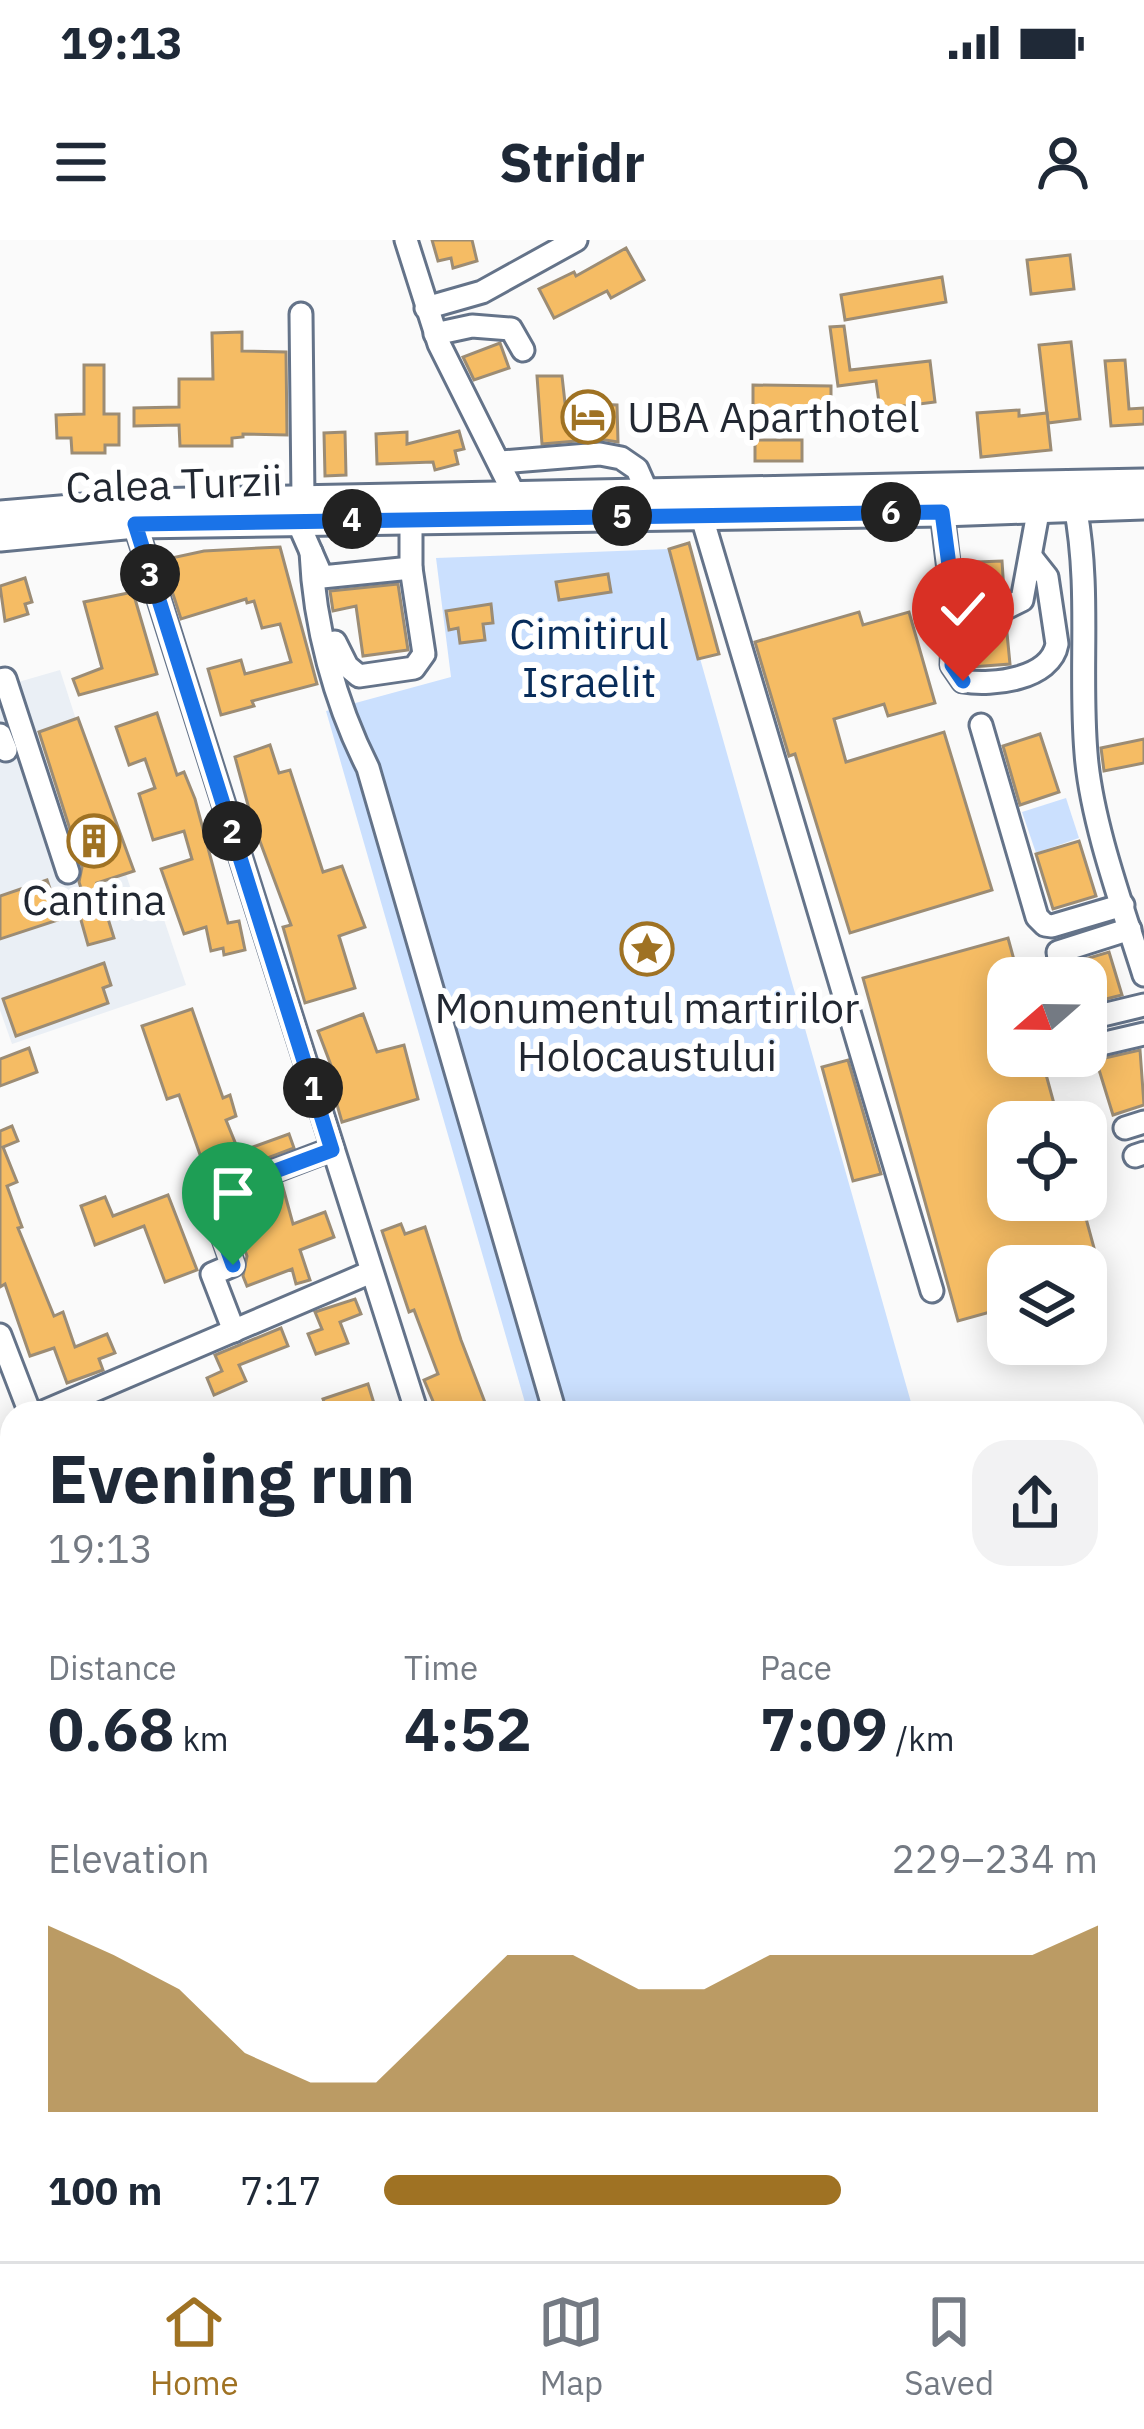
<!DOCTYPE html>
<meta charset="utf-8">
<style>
:root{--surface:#fff;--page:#f2f2f3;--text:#1f2937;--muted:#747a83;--line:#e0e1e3;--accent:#9f7223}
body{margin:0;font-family:"IBM Plex Sans",sans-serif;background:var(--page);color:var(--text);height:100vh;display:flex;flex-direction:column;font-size:45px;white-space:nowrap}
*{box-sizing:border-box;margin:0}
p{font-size:39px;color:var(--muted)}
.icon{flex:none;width:66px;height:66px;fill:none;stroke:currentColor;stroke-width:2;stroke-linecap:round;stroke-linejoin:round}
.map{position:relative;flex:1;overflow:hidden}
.details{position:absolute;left:0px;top:1161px;width:1146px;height:861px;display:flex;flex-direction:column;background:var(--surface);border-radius:36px 36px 0 0;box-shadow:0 6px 30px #0003}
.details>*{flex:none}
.needle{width:78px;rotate:250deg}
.buttons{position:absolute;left:987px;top:717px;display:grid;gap:24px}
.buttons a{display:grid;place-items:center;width:120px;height:120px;border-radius:24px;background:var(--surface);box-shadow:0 6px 30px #0003;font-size:60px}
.pin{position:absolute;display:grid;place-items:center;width:102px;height:102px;color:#fff;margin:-123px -51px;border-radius:50% 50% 50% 0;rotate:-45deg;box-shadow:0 0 12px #0007}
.pin .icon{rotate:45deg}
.km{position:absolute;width:60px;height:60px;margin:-30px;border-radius:50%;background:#222;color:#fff;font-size:33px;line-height:60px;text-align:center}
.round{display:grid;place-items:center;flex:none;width:126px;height:126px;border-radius:36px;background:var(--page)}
.summary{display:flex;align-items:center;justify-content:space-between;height:204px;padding:0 48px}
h1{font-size:66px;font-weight:700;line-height:90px}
.metrics{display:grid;grid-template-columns:repeat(3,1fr);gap:18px;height:204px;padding:12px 48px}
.metrics div{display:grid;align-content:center}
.metrics b{font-size:60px;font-weight:700}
.metrics small{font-size:33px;font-weight:400}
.metrics p{font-size:33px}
.chart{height:336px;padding:24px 48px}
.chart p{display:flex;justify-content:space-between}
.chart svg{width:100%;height:216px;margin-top:12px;fill:var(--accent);opacity:.7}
ul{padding:0 48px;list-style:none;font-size:39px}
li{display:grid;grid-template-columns:192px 144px 1fr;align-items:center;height:90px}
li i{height:30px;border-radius:15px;background:var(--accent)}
.status{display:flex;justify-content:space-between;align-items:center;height:84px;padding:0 60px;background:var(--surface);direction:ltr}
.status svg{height:33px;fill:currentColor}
header{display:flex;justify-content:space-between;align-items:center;height:156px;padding:0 48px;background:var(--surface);font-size:54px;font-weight:700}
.dock{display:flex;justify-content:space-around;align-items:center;height:168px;border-top:3px solid var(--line);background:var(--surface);font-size:33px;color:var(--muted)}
.dock a{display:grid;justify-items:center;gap:6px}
.dock .active{color:var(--accent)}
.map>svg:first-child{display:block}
.built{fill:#eaeff5}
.green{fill:#cbe0fe}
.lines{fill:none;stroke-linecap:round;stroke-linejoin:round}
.stream{stroke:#5981b8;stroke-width:6}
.building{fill:#f5bc64;stroke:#9c8c74;stroke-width:3}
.minor-casing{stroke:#647389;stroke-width:27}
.major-casing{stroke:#647389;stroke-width:33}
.path{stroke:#a7a9ad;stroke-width:3;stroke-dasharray:9 6;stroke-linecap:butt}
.minor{stroke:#fff;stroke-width:21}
.major{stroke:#fff;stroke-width:27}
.route-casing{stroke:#fff;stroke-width:24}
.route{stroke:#1a73e8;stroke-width:15}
.labels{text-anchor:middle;stroke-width:12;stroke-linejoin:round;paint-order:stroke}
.poi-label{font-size:42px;fill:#222832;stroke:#fff}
.street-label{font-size:42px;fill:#222832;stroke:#fff}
.park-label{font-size:42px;fill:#082c5a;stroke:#fff}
</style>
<div class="status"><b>19:13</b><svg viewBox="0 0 49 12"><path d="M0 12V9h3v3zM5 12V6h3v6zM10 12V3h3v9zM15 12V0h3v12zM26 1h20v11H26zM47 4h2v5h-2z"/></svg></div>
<header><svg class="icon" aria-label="menu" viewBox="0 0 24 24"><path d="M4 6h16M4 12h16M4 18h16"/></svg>Stridr<svg class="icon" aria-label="person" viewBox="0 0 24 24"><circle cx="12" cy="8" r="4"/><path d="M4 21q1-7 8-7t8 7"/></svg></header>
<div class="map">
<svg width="1144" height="2021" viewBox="0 0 1144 2021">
<rect width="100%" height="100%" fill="#fafafa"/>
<!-- built -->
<polygon class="built" points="0,427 8,445 60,430 135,662 156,656 186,745 12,804 0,770"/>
<!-- green -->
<g class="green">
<polygon points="669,309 914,1173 528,1173 326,471 451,437 436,318"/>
<polygon points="1066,558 1079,598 1036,613 1022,572"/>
</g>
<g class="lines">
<!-- stream -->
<polyline class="stream" points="1134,1212 1144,1214"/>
</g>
<!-- building -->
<g class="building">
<polygon points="432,0 472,0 477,21 453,28 451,18 438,21"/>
<polygon points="626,8 644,40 611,58 607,51 554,78 539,49 574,32 576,36"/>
<polygon points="1070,15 1074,49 1031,54 1027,20"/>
<polygon points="942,37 946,62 845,80 841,55"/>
<polygon points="844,86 850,130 930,121 935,162 880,169 876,141 838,146 830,87"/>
<polygon points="242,92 242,111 286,112 287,195 243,194 243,197 232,198 232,206 180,206 179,185 134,186 134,168 179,167 179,139 213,139 212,93"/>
<polygon points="1071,102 1080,179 1048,183 1039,105"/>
<polygon points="500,103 509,128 474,140 463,117"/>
<polygon points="1125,120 1129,169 1144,168 1144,184 1111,186 1105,121"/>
<polygon points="84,125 104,125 104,174 119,174 119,205 105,205 105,213 72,213 71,198 57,198 56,175 84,174"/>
<polygon points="537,136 562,136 565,163 617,165 618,202 599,199 542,204"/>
<polygon points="753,145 831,146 831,173 753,172"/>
<polygon points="1019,170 1019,176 1047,173 1051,210 981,217 977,173"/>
<polygon points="459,191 464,209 455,211 458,224 435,230 433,222 377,224 376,194 407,192 407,204"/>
<polygon points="345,192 346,235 325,236 324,193"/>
<rect x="755" y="200" width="47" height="21"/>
<polygon points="689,303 719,414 698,419 669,309"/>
<polygon points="280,307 317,444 252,461 254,466 221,475 208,429 241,420 245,434 291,422 280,384 262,388 254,361 247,363 246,359 181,379 162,320 204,311"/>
<polygon points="1002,321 1004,352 993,362 979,355 977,322"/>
<polygon points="608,334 611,352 559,360 556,342"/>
<polygon points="25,338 32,362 25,364 28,374 5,381 0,346"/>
<polygon points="398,344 408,410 363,416 356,366 333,371 330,351"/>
<polygon points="133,352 157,434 79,455 73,439 102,428 84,362"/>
<polygon points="491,364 493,383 483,384 485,400 460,403 458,388 449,390 446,371"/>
<polygon points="859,372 863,385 909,372 935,463 888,476 884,464 834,479 846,522 944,492 992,650 850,693 795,514 789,516 755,402"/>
<polygon points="994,376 1006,383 1010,424 971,427 967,421 968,400 982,400 981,385"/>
<polygon points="157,473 177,535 184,532 195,559 228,683 239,681 245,710 224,715 223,708 211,711 206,687 184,694 161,629 192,619 184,591 153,600 139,554 155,548 145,519 129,525 116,487"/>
<polygon points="78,478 134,631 97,643 114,698 88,705 79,673 0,699 0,656 47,640 56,666 84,658 79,642 82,627 39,492"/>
<polygon points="1040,494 1059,552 1020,565 1003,506"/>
<polygon points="1144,499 1144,523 1104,531 1101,508"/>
<polygon points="270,505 279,533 290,530 323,632 342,626 365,687 339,696 355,748 305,763 283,687 291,685 252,580 235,517"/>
<polygon points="1079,601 1096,656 1053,669 1036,614"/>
<polygon points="1008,698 1019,738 1008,738 1008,816 1041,816 1059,882 1008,882 1008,960 1081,960 1103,1041 1086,1045 1086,1026 1008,1026 1008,1067 958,1081 863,738"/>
<polygon points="1109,712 1122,755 1086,764 1086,738 1077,738 1075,722"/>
<polygon points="104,723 111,745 103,748 108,763 16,796 3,759"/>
<polygon points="192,769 223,858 230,855 236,876 226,880 239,912 289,894 294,908 209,940 179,855 167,859 142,786"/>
<polygon points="363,774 377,812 404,805 418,859 342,882 327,830 332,828 318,791"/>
<polygon points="29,808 37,832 0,846 0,819"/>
<polygon points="1140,810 1144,865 1113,875 1096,820"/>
<polygon points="848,820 881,934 853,941 822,827"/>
<polygon points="12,886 18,901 3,907 17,942 7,946 22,987 18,988 54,1076 63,1072 75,1107 107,1094 115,1113 99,1119 103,1130 67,1143 54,1108 30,1116 5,1044 0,1047 0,891"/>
<polygon points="282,944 293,984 325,972 334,997 300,1010 310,1040 296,1044 292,1029 247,1046 243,1036 247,1016 229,964"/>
<polygon points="168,955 197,1030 165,1042 144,986 95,1005 81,966 105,957 113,976"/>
<polygon points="401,984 405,994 425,987 461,1100 489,1173 438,1173 424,1140 438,1134 414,1070 409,1072 382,991"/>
<polygon points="355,1059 361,1074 340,1082 348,1103 316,1114 308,1094 322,1089 315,1072"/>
<polygon points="281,1088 288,1106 239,1125 246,1141 214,1155 207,1138 222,1131 215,1115"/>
<polygon points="368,1144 377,1173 328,1173 323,1159"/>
</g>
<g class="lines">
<!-- minor casing -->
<g class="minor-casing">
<g id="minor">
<polyline points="406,0 439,104 515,256"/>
<polyline points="426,68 482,52 576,0"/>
<polyline points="301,74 303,259"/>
<polyline points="435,94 472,86 511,89 523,110"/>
<polyline points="501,222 600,214 621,218 637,229 648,254"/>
<path d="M1075,266c16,83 4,164 11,247 5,69 37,155 58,222"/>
<polyline points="942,272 954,372 980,370"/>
<polyline points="701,274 932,1051"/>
<polyline points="297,280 322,337 411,328 411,278"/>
<polyline points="135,284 417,1173"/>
<path d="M311,312c3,73 24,151 57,216l187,645"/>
<polyline points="1006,368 1022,360 1039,267"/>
<path d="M954,372l-2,53 11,16c30,5 88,-2 94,-37l-10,-67 -15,-19"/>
<polyline points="335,402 347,426 359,436 414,428 424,414 411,328"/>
<polyline points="0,440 5,439 68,632"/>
<polyline points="981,485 1037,677 1045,685 1052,686 1123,665"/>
<polyline points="0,495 6,510"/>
<polyline points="1062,738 1058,712 1130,689"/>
<polyline points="1086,779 1144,765"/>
<polyline points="1101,804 1144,794"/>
<polyline points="1125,888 1144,882"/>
<polyline points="1135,916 1144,913"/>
<polyline points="234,1091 212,1034 233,1025 209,956 332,909"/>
<polyline points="0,1095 30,1173"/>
<polyline points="41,1173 371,1032"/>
<polyline points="0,1455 12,1478"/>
<polyline points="1134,1628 1144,1624"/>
<polyline points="1134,1701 1144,1696"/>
<polyline points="1134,1737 1144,1758"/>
<polyline points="51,2010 58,2021"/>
<polyline points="300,2010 307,2021"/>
<polyline points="500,2010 507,2021"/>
<polyline points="905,2010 967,2021"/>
<polyline points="250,2021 265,2010"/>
<polyline points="561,2021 564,2010"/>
</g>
</g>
<!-- major casing -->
<g class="major-casing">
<g id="major">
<polyline points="0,275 143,263 1144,243"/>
<polyline points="0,297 135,284 942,272 1144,265"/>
<polyline points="0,1846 12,1865"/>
<polyline points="111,2010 119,2021"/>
</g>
</g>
<!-- path -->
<g class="path">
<polyline points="0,1221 12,1216"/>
<polyline points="1134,1226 1144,1229"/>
<polyline points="0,1325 5,1339 12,1337"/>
<polyline points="676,2010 684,2021"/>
</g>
<!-- minor -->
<use href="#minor" class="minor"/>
<!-- major -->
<use href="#major" class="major"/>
</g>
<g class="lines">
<!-- route casing -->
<g class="route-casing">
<polyline id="route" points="233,1025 208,956 332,910 135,284 942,272 955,371 952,425 963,441"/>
</g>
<!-- route -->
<use href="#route" class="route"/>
</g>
<!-- icons -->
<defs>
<g id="hotel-ring" transform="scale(2.7)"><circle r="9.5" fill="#fff" stroke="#9f7223" stroke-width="1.5"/><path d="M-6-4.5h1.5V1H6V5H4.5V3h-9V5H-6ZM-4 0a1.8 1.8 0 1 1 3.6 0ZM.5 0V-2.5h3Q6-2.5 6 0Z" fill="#9f7223"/></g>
<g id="building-ring" transform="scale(2.7)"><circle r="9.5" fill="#fff" stroke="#9f7223" stroke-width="1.5"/><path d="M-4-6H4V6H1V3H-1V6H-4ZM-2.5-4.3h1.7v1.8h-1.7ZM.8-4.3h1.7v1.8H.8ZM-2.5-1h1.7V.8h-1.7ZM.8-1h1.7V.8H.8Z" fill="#9f7223"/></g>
<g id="sight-ring" transform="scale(2.7)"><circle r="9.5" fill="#fff" stroke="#9f7223" stroke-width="1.5"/><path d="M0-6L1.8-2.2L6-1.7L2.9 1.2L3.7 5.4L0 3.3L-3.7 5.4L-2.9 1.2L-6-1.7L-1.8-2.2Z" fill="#9f7223"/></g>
</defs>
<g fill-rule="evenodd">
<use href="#hotel-ring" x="588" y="177"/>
<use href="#building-ring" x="94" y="601"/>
<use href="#sight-ring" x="647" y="709"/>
</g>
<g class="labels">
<!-- poi labels -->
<g class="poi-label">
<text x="627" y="192" text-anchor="start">UBA Aparthotel</text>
<text x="94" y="675">Cantina</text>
<text x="647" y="783">Monumentul martirilor<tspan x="647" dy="48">Holocaustului</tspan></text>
</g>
<!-- street labels -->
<g class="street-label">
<text transform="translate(174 244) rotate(-2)" y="15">Calea Turzii</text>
</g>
<!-- park labels -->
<g class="park-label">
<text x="589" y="409">Cimitirul<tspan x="589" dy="48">Israelit</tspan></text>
</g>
</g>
</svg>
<div class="buttons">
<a><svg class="needle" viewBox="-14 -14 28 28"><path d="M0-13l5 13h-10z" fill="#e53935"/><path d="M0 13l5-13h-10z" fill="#747a83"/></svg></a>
<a><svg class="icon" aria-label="locate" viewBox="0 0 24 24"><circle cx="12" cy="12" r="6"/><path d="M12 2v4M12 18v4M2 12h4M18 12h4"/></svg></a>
<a><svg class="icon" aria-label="layers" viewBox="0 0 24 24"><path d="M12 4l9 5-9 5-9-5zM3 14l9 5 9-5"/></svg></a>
</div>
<div class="pin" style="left:233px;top:1025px;background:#1e9e55"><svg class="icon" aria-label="arrive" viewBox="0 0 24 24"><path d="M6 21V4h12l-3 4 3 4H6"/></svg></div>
<div class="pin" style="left:963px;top:441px;background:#d93025"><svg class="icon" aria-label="check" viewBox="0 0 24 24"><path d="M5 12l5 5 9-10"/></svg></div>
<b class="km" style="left:313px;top:848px">1</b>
<b class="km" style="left:232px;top:591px">2</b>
<b class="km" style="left:150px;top:334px">3</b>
<b class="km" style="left:352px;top:279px">4</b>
<b class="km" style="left:622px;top:276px">5</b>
<b class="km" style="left:891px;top:272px">6</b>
<section class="details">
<div class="summary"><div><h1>Evening run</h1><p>19:13</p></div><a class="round"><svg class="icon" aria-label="share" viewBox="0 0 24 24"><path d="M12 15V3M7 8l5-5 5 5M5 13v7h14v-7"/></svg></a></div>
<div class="metrics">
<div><p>Distance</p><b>0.68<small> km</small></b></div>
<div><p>Time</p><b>4:52</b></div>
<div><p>Pace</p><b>7:09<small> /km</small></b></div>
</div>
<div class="chart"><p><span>Elevation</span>229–234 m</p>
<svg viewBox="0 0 160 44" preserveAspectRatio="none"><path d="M0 44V6L10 12L20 19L30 32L40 38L50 38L60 25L70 12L80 12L90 19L100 19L110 12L120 12L130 12L140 12L150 12L160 6V44z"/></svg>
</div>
<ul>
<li><b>100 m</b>7:17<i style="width:64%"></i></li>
</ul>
</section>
</div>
<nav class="dock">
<a class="active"><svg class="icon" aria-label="home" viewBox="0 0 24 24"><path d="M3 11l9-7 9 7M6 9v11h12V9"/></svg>Home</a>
<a><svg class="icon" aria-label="map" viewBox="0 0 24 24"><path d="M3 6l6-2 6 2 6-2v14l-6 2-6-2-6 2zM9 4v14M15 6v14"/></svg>Map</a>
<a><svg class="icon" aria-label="saved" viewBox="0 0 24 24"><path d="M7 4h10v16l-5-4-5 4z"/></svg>Saved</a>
</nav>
